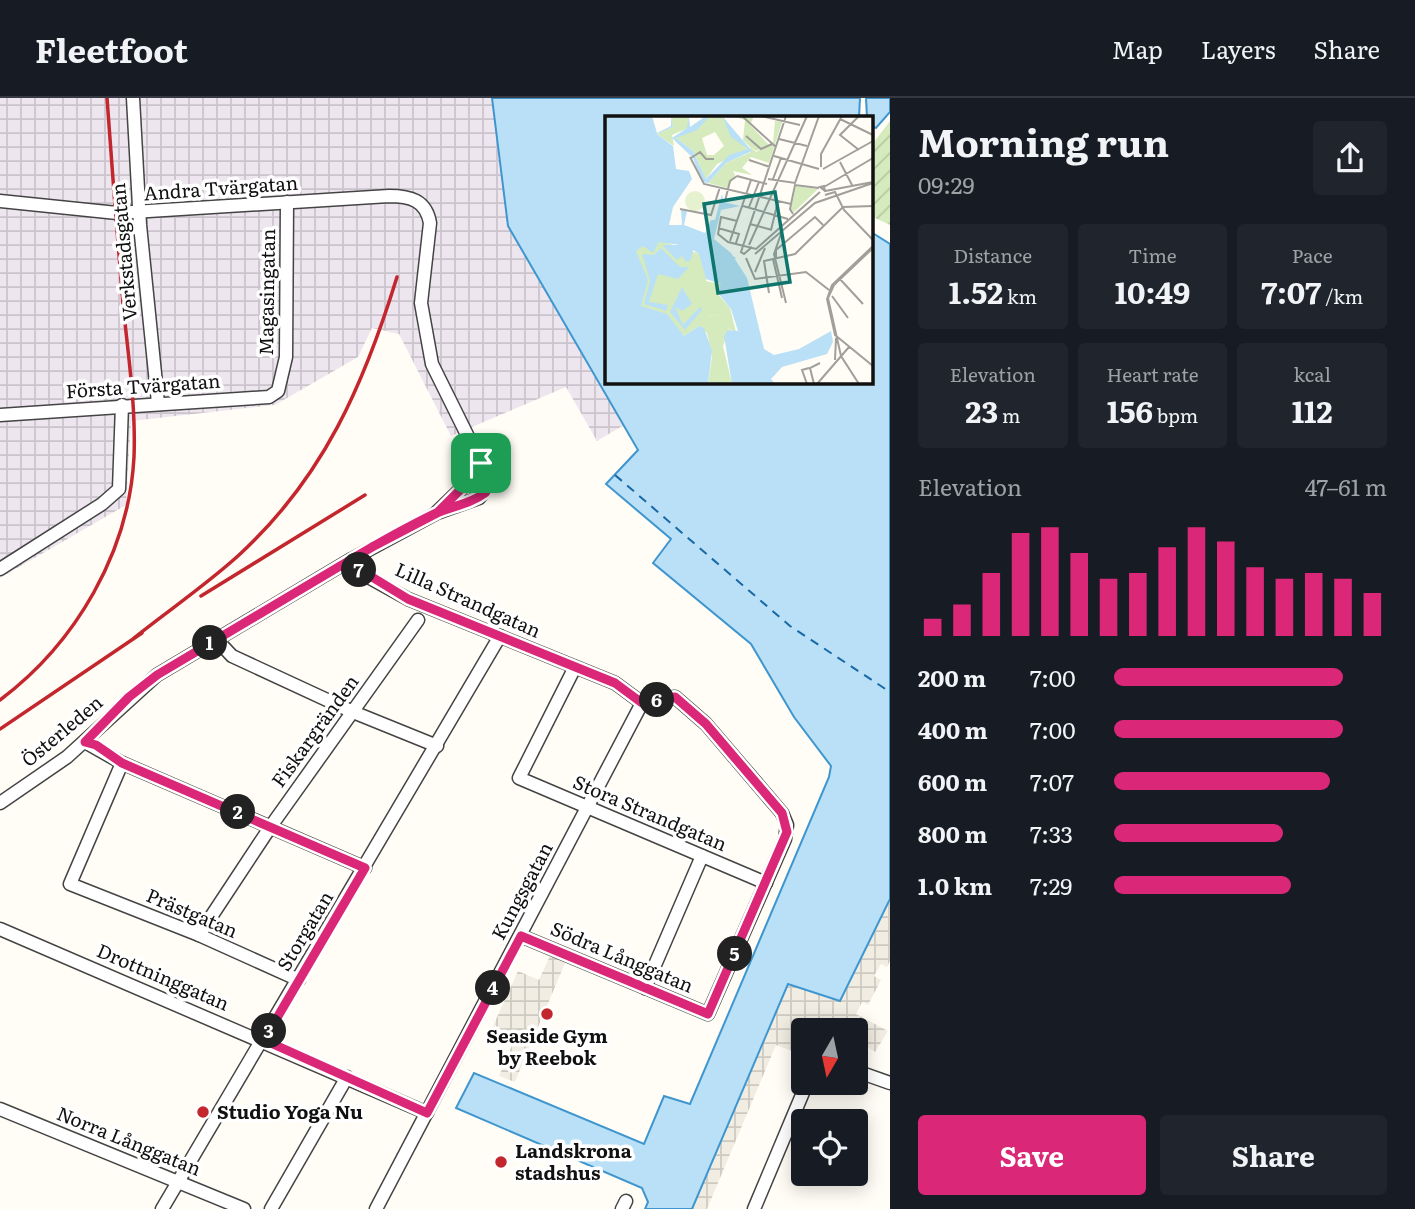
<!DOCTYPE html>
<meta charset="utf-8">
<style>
:root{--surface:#171b24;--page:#20242c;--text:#f1f3f6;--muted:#9ea1a6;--line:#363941;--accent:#db2777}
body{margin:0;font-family:Literata,serif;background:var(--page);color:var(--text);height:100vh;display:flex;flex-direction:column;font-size:26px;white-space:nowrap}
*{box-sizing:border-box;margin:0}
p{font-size:23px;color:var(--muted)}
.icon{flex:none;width:38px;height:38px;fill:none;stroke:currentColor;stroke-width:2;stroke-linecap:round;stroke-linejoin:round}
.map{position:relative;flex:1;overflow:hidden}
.details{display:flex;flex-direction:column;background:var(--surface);width:525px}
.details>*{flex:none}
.needle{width:46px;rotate:189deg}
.tools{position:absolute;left:791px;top:920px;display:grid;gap:14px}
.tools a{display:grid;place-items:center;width:77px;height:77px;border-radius:7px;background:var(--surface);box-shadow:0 4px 18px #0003;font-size:35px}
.pin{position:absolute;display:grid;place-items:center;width:60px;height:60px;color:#fff;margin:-30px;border-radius:14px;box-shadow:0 4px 10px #0006}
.km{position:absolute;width:35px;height:35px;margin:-18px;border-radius:50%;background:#222;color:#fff;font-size:19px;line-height:35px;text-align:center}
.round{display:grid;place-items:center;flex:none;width:74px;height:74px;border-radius:7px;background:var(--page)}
.headline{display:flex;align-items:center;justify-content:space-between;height:119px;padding:0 28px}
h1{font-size:38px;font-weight:700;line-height:52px}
.metrics{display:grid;grid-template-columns:repeat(3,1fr);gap:10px;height:119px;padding:7px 28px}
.metrics div{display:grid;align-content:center;border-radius:7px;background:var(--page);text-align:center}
.metrics b{font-size:30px;font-weight:700}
.metrics small{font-size:19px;font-weight:400}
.metrics p{font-size:19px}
.chart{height:196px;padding:14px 28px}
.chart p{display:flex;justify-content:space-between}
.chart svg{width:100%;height:126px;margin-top:7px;stroke:var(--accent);stroke-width:6}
.primary-button{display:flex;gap:14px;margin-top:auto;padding:14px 28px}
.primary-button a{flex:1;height:80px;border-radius:7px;background:var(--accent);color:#fff;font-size:28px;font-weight:700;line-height:80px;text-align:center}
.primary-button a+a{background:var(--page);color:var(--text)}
ul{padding:0 28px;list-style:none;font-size:23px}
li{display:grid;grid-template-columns:112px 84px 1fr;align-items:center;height:52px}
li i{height:18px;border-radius:9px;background:var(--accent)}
header{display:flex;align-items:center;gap:42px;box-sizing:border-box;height:98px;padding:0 35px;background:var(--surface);border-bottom:2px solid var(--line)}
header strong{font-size:33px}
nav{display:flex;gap:38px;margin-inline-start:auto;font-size:24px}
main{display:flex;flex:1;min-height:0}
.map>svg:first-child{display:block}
.industrial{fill:url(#industrial-grid)}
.garden{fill:url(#garden-furrows)}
.plaza{fill:url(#plaza-grid)}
.water{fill:#b9e0f7;stroke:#3f96cf;stroke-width:2}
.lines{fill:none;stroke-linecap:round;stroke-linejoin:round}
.ferry{stroke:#1768a6;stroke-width:2;stroke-dasharray:9 7;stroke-linecap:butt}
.minor-casing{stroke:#444;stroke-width:15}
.minor{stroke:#fff;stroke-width:12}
.rail{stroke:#c4262e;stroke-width:3.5}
.route-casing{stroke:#fff;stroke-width:14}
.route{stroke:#db2777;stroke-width:9}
.poi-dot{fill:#c4262e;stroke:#fff;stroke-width:2.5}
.labels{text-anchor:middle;stroke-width:7;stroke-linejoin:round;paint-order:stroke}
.street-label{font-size:19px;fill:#111;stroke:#fff}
.poi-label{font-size:19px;font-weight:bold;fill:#111;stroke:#fff;text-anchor:start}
.inset-river{fill:none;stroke:#b9e0f7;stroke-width:3.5}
.inset-road{fill:none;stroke:#a09f9a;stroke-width:2}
.view{fill:#0f766e;fill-opacity:0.15;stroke:#0f766e;stroke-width:3.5}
.inset-edge{fill:none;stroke:#111;stroke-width:3.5}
</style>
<header>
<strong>Fleetfoot</strong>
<nav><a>Map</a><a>Layers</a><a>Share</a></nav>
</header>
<main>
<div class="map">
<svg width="890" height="1111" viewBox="0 0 890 1111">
<defs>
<pattern id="industrial-grid" width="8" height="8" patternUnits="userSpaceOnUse" patternTransform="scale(1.75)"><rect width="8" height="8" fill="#eee6ef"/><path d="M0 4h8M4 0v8" fill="none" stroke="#cbc4cc"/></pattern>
<pattern id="garden-furrows" width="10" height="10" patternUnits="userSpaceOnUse" patternTransform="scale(1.75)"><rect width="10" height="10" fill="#d5ebbd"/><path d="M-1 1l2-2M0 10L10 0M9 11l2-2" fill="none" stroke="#b6c8a1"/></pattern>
<pattern id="plaza-grid" width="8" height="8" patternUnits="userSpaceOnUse" patternTransform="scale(1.75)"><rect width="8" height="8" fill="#f1ede2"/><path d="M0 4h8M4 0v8" fill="none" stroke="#cecac1"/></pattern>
</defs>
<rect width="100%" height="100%" fill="#fffdf5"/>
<!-- industrial -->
<polygon class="industrial" points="0,0 492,0 508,128 624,327 597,343 566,289 451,338 399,236 372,230 358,259 275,307 131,323 126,407 0,480"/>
<!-- garden -->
<polygon class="garden" points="890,23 890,127 871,118 871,48"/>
<!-- plaza -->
<g class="plaza">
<polygon points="890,801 890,863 887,869 881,866 874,878 881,882 868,907 862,904 856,916 888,933 875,954 856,941 856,933 829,930 824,933 811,928 809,933 803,933 803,957 776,947 707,1111 692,1111 788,886 840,902"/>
<polygon points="553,851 568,858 515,984 499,978 516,938 493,928 518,873 539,882"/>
</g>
<!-- water -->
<g class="water">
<polygon points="492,0 860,0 859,19 606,19 606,284 871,284 871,134 890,146 890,801 840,903 788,886 692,1111 645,1111 648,1104 642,1090 456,1010 474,975 644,1046 664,998 690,1006 829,679 831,668 794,619 751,546 653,465 671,441 606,386 638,352 508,128"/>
<polygon points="866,0 890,0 890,14 876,30 871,27 871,19 867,19"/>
</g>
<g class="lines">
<!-- ferry -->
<polyline class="ferry" points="615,377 790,528 890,594"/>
<!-- minor casing -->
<g class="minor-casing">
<g id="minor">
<polyline points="133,0 140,127 158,305"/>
<path d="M0,103l117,12 272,-17c21,0 37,4 41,27l-9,80 11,61 49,99 9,8 1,12 -12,15 -42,15 -87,47"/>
<polyline points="0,317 269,299 278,293 286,259 287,104"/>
<polyline points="437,414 466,386 481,365"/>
<polyline points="0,471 102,406 119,391 122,307"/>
<polyline points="216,541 232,558 353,614 437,648"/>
<polyline points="575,569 519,680 766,785"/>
<polyline points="85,644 122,665 365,770"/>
<polyline points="122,665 70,786 199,837 299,882"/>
<polyline points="0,705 67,659 157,577 350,462 370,480 408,501 615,585 642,605 675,599 706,626 782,715 787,727 785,741 708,916 521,838"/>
<polyline points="0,831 427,1015"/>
<polyline points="199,837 271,728 418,522"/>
<polyline points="645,890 702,758"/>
<polyline points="856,973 890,985"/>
<polyline points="0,1011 244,1111"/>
<polyline points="162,1111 500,538"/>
<polyline points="271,1111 347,979"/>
<polyline points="376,1111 642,605"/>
<polyline points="622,1111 626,1103"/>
<polyline points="754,1111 807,985"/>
</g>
</g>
<!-- minor -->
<use href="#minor" class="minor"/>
<!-- rail -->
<g class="rail">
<polyline points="201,498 365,397"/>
<path d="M134,540c35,-28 72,-53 105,-83 85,-78 125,-171 158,-278"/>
<path d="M0,602c76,-57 129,-148 134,-243 2,-51 -6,-103 -11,-153 -6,-69 -11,-137 -16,-206"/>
<polyline points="0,631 142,535"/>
</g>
</g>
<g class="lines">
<!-- route casing -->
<g class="route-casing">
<path id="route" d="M481,365l-15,21 -29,29 -65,34 -215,128 -28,22 -44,45 11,3 26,18 243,105 -101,172 163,73 94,-177 187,78 79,-182 -5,-19 -76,-89 -31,-27 -33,6 -27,-20 -207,-84 -54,-33 -4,-6c27,-16 55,-32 84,-46 17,-8 35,-9 51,-21 9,-12 6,-21 -4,-30"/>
</g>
<!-- route -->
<use href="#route" class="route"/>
</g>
<!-- markers -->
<g class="poi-dot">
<circle cx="547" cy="916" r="7"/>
<circle cx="203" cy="1014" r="7"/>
<circle cx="501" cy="1064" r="7"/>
</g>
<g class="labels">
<!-- street labels -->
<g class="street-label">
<text transform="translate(221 90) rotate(-4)" y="7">Andra Tvärgatan</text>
<text transform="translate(124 154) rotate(-95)" y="7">Verkstadsgatan</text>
<text transform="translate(267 194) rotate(-89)" y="7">Magasingatan</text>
<text transform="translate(143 288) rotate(-4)" y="7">Första Tvärgatan</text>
<text transform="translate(468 502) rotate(24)" y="7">Lilla Strandgatan</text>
<text transform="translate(62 633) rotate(-40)" y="7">Österleden</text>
<text transform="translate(315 633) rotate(-54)" y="7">Fiskargränden</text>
<text transform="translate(650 715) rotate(23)" y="7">Stora Strandgatan</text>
<text transform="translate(522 793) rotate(-62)" y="7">Kungsgatan</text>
<text transform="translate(192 815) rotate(23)" y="7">Prästgatan</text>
<text transform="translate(305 833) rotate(-59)" y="7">Storgatan</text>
<text transform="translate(622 859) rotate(23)" y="7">Södra Långgatan</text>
<text transform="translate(163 879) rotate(23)" y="7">Drottninggatan</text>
<text transform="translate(129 1043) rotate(22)" y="7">Norra Långgatan</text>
</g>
<!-- poi labels -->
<g class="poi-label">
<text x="547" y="945" text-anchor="middle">Seaside Gym<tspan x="547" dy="22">by Reebok</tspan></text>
<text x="217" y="1021">Studio Yoga Nu</text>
<text x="515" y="1060">Landskrona<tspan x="515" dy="22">stadshus</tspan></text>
</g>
</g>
<!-- overview -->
<g transform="translate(605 18)">
<rect width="268" height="268" fill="#fffdf5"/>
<path d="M66,0h18l-1,12 -16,7 2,11 -17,-12 16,-7zM43,164l69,5 -5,27 -5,5 10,-3 12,16 -6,16 9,38h-24l4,-27 -5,-24 -8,-7 -15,10z" fill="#d5ebbd"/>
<path d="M105,0h12l26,33 -31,15 -11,15 -13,-28 -17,-13zM110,16l9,14 -10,9h-7l-5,-17zM170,5l7,1 -13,41 -18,-6 -9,11 10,7 -19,-4 2,4 -7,13 -20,-5 18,-20 25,-11 -1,-5 6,5 17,-9zM191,70l22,3 -24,23 -3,-3zM57,125l38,13 8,18 -2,9 12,5 -12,34 -6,-2 -16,17 -43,-29 6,-26 -4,6 -8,-36 9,-8z" fill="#d5ebbd" fill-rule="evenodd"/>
<path d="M127,0h22l-4,9 19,20 -13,6 -6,-4 -7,-7 2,-20zM100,165l17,3 -5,9 13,15 6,24 -13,-5 -6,-13 -10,3 9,-32z" fill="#d5ebbd"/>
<path d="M80 85a10 10 0 1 1 20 0a10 10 0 1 1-20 0Z" fill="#e6f2cf"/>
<path d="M0,0h47l5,17 14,-7v-10l2,11 -16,7 16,12 3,23 13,2 3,8 -19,28 -4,18h13l-1,-15 6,1 -3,14 21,8 6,-13h4l7,-26 2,8 16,4 -19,4 -7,29 17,14 16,25 17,71 10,6 25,-6 32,-18 2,11 -6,12 -45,13 -11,12 4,5h-43l-8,-48 4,-6 10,1 -7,-22 -13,-16 3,-9 -15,-5 -7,-25 -6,-4 -2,10 -5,2 -4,-6 -5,4 -15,-15h18l-21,-3 -6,11 -10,-7 -7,5 12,29 -7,26 26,8 17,22 15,-10 5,2 8,23 -4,33h-103zM84,0l1,11 13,-9 -5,-2h12l-13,14 -21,8 17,13 13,28 23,-24 19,-6 -17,-12 -9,-21 30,35 -26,12 -18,20 -6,-1 -9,-24 -21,-20 15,-10zM56,132l19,19h9l-11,12 -20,-5 -9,28 19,3 -2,6 -22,-7 6,-23 -8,-27 12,1zM77,171l10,17 -10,7 -7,-4 8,18 17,-18 2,3 -17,20 -15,-18z" fill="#b9e0f7"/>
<path class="inset-river" d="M0,115l85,8 45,20"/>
<path class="inset-road" d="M137,0l34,31M156,0l39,9M254,0l-19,19 19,15M235,3l33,16M141,20l15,13 11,-5M174,23l28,7M169,40l45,13M85,41l14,27 87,20M86,42l9,-6 6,7h8M144,44l21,7M235,46l12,23M216,51v-13l21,-38M218,53l50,-28M132,60l30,8M163,63l27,4 24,-67M168,63l8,-21M219,71l49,-29M220,75l-5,-4 4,-1 1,5 48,-9M220,79l10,-3 9,18 29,30M120,85l5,-20 7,-5M138,90l45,13M144,91l10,-25M75,93l31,6 9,-28M188,98l-3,-5 5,-24 24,3M132,105l-16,-4 -3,17 10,8 28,7 64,-57M145,108l22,6M113,112l21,6 -3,9M166,114l7,-29M176,118l-7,20 12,49M125,125l21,-61M144,129l58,-129M268,130l-41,39 -5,14 8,36 38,31M147,131l-8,7 -3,-2 45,-136M150,138l60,-51 58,-20M141,142l9,21 51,-7 23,18M171,142v-8l39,-33 8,8M168,143l9,39M150,156l10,-24M234,162l24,26M164,177l-5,-32 31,-7 48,-47 30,-1M227,180l16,22M230,244l1,-22M202,268l-5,-14 7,-2M209,268l-4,-16 10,-5M212,268l32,-37M254,268l-18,-28 -13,-58 6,-13 39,-37"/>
<path class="view" d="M170,76l15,90 -72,11 -14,-89z"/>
<rect width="268" height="268" class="inset-edge"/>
</g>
</svg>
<div class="tools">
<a><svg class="needle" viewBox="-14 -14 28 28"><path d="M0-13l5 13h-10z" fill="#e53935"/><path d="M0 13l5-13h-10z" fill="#9ea1a6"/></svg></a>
<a><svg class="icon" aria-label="locate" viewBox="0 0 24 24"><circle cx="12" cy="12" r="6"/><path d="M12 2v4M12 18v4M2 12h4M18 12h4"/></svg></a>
</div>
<div class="pin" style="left:481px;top:365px;background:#1e9e55"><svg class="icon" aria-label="arrive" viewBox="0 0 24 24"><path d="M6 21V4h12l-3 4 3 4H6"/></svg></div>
<b class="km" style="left:210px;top:545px">1</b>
<b class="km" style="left:238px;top:714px">2</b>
<b class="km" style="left:269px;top:933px">3</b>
<b class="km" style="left:493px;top:890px">4</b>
<b class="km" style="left:735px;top:856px">5</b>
<b class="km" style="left:657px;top:602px">6</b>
<b class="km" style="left:359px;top:472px">7</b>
</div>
<section class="details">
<div class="headline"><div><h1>Morning run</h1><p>09:29</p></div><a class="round"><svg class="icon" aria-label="share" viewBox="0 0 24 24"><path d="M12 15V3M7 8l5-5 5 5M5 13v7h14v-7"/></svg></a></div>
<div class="metrics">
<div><p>Distance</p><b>1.52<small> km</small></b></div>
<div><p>Time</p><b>10:49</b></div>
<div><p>Pace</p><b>7:07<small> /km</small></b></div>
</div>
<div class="metrics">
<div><p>Elevation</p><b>23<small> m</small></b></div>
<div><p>Heart rate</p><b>156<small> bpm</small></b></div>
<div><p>kcal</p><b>112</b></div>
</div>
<div class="chart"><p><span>Elevation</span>47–61 m</p>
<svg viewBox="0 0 160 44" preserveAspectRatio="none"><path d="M5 44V38M15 44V33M25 44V22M35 44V8M45 44V6M55 44V15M65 44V24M75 44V22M85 44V13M95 44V6M105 44V11M115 44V20M125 44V24M135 44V22M145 44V24M155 44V29"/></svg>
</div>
<ul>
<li><b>200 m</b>7:00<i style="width:84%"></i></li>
<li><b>400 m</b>7:00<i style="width:84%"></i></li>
<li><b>600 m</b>7:07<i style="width:79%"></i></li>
<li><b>800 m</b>7:33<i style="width:62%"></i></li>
<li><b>1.0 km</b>7:29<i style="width:65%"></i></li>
</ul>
<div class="primary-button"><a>Save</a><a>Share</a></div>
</section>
</main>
